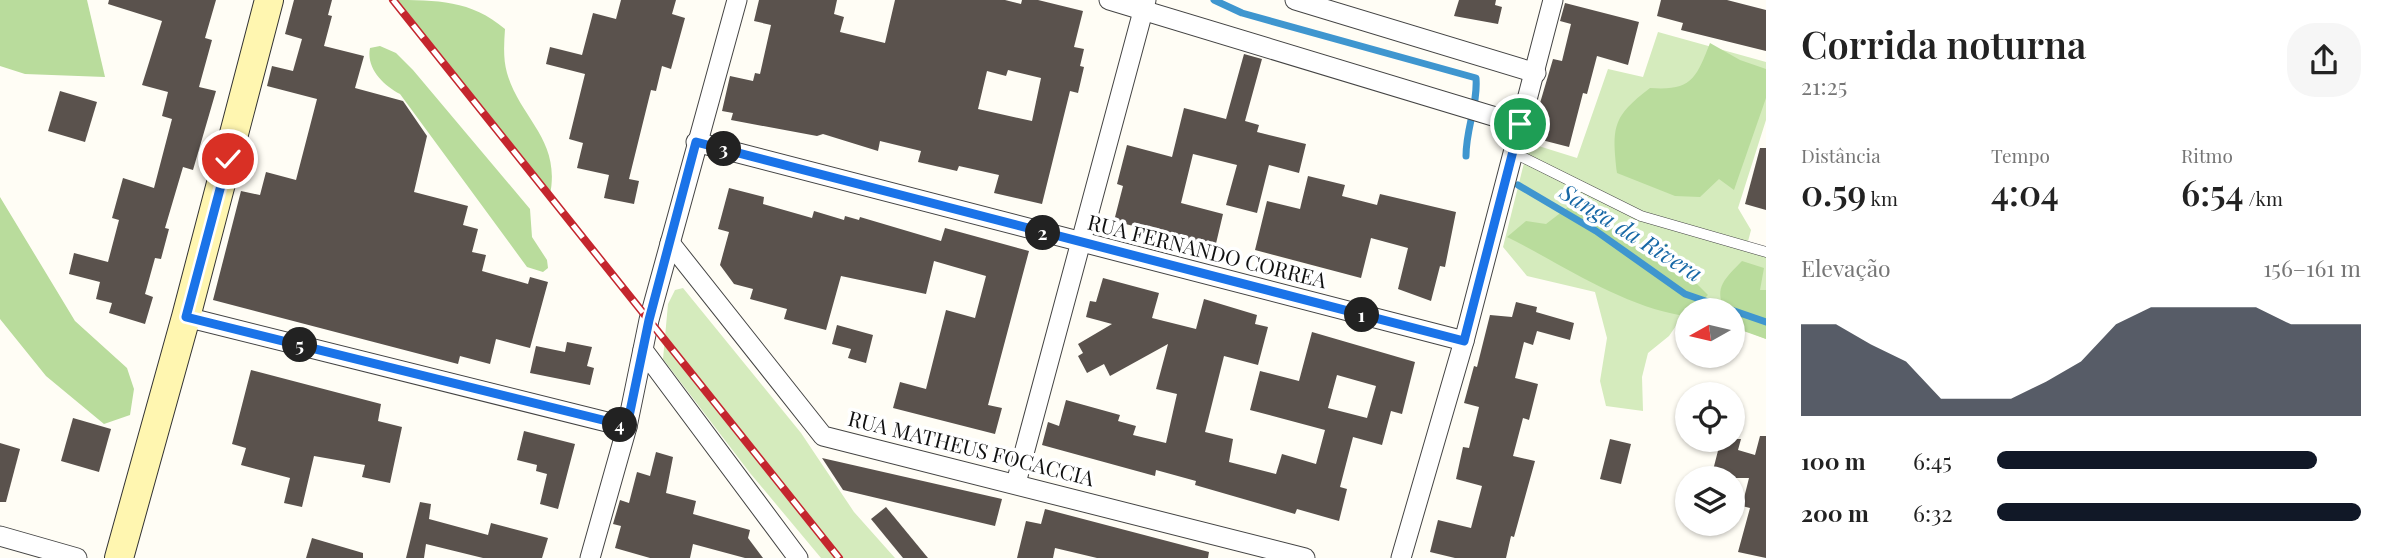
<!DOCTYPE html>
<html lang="pt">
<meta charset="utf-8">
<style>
:root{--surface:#fff;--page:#f6f6f6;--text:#222;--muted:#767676;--accent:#111827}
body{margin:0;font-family:"Playfair Display",serif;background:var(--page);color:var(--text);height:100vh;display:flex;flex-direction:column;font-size:26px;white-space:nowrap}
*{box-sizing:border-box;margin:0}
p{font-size:23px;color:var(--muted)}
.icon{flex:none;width:38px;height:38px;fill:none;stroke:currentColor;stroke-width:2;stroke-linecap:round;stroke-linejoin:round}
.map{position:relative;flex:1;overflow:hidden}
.sheet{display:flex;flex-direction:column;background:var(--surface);width:630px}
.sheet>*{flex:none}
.needle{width:46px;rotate:262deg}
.tools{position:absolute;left:1675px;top:298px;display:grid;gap:14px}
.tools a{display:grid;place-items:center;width:70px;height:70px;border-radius:50%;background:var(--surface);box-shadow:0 2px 5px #0004;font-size:35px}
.pin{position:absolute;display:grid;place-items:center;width:60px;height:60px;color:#fff;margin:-30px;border:4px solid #fff;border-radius:50%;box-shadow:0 2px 7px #0007}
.km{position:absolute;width:35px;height:35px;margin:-18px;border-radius:50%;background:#222;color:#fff;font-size:19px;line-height:35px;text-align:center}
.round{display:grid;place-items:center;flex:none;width:74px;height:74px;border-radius:28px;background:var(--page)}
.headline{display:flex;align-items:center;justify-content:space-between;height:119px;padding:0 35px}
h1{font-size:38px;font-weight:600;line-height:52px}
.stats{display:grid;grid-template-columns:repeat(3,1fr);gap:10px;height:119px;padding:7px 35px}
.stats div{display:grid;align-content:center}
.stats b{font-size:35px;font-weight:600}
.stats small{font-size:19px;font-weight:400}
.stats p{font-size:19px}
.chart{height:196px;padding:14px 35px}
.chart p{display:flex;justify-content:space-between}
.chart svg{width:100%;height:126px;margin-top:7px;fill:var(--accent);opacity:.7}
ul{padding:0 35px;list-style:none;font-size:23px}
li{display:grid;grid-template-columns:112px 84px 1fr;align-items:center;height:52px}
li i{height:18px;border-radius:9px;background:var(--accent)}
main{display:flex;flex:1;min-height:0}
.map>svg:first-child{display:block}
.green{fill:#d5ebbd}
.forest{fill:#b9dc9c}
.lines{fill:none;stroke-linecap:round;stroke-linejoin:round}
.stream{stroke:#3f96cf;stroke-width:7}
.building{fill:#5a524d;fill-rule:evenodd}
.service-casing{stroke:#444;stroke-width:11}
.minor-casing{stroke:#444;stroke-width:21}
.secondary-casing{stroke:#333;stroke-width:30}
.service{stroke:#fff;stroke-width:10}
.minor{stroke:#fff;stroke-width:19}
.secondary{stroke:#fff6b0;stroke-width:28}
.rail-casing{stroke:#c4262e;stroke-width:8}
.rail{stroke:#fff;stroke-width:5;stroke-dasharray:16;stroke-linecap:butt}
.route-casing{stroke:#fff;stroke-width:14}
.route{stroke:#1a73e8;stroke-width:9}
.labels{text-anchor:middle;stroke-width:7;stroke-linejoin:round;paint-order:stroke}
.street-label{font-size:21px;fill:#111;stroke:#fff}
.water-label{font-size:23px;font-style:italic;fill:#1768a6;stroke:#fff}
</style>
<main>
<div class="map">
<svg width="1766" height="558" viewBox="0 0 1766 558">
<rect width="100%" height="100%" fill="#fffdf5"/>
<!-- green -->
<g class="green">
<polygon points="1658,32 1766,62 1766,120 1738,208 1751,230 1746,249 1766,257 1766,339 1733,326 1732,310 1708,310 1697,304 1687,310 1669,336 1648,353 1642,377 1643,411 1606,406 1600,381 1607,338 1595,292 1527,276 1503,247 1529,143 1577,158 1608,69 1643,77"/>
<polygon points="683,288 801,433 854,512 895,558 821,558 750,473 663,359 668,304 675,290"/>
</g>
<!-- forest -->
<g class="forest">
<polygon points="0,0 87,0 105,77 25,74 0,66"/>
<path d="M392,0c45,0 79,0 113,29 -1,15 -2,30 2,44 14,47 54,66 43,122z"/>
<path d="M1710,43l30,17 26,9v29l-32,92 -15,-11 -19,18 -25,-1 -58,-23c-5,-46 -5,-56 33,-85 41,3 46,-9 60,-45z"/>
<path d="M380,46l16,7 17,17 117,139 2,28 15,23 1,8 -5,4 -16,-5 -127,-173c-17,-9 -34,-26 -30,-46z"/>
<polygon points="0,197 75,321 127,368 134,389 130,415 104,424 46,376 0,319"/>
<path d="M1576,201l63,47 38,16 31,31 -17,15h-4l-3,6c-64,-11 -119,-50 -177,-79l19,-16 20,3z"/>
<path d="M1742,261l22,7 -4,22h6v49l-31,-11 -3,-18h-7c-12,-23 1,-32 17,-49z"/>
</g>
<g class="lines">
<!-- stream -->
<g class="stream">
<path d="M1214,0l28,13 234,65c2,27 -10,50 -10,78"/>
<polyline points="1518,185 1596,231 1685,294 1766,322"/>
</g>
</g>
<!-- building -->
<g class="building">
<polygon points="109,0 216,0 205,38 212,40 199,87 216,91 193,170 183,167 165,228 169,229 161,259 155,258 145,294 153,297 145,324 109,313 112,303 96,299 100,282 69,274 74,253 108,262 119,220 112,218 123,178 154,188 172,119 162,116 168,92 142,85 162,21 108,4"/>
<polygon points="294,0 332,0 328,15 332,16 324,46 364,56 355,88 403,101 427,136 414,192 468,206 463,225 478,229 472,252 486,255 482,271 528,284 530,277 548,282 530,348 496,339 490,364 460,356 458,364 213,300 241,191 260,195 266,172 296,180 317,99 267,86 272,66 293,71 302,39 285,34"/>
<polygon points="621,0 676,0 672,14 685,18 671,69 662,66 656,91 651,90 629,179 639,181 634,204 604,198 609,175 577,168 583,143 569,139 585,74 546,64 550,47 582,55 593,13 616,19"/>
<path d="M759,0h78l-3,14 10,3 -4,15 45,11 10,-43h110l16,4 1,-4h16l45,11 -9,36 10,2 -4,17 4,1 -6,26 -8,-2 -28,113 -48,-11 5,-18 -40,-9 -2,5 -39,-9 3,-11 -41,-10 -2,10 -55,-17 -6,2 -86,-16 2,-7 -11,-2 8,-35 23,5 2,-8 5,1 11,-49 -17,-4zM1008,70l33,8 -9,43 -54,-12 9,-38 19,5z"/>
<polygon points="1459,0 1496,0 1495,5 1502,7 1498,24 1454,16"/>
<polygon points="1661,0 1727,0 1766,10 1766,51 1681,30 1683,23 1657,16"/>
<polygon points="1565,3 1639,22 1628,65 1597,56 1587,94 1583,93 1569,147 1530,137 1553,59 1562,61 1571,24 1560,21"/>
<polygon points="1244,54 1262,59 1245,121 1259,125 1257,132 1306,144 1299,173 1269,165 1257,213 1226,205 1237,165 1193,154 1181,203 1223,214 1214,252 1193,247 1195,242 1114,221 1123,186 1117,184 1127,145 1172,157 1184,108 1226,119"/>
<polygon points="60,91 97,102 85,142 48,131"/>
<polygon points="1760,148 1766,148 1766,210 1745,204"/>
<polygon points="1308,176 1345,185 1342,196 1377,205 1380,194 1456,212 1445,267 1440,266 1431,301 1398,289 1408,248 1371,238 1361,278 1255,250 1267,201 1300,209"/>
<polygon points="729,188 764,197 763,204 812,218 814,211 844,220 845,216 859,220 860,217 941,241 945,228 1029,251 988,405 1002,408 995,434 893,408 900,382 926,389 946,310 975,318 986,276 934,261 926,294 841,276 826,330 784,319 787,309 750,299 753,289 734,284 720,265 729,232 718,229"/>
<path d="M1103,278l56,15 -7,25 44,11 8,-30 53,16 -2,9 13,3 -10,38 -34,-9 -19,76 28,7 -4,23 47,12 6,-20 34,10 9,-34 -75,-20 10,-39 39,10 13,-49 103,30 -13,52 -11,-3 -9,34 -29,-8 -13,50 7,2 -8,32 -42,-12 -2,5 -100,-29 1,-4 -40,-11 -1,6 -113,-31 6,-23 11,4 7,-26 54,15 -2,6 18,5 -3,9 33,8 11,-49 -21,-5 12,-45 -58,32 -6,-12 -17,9 -9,-17 5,-3 -5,-9 34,-20 -26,-7 4,-16 6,1zM1337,375l39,11 -9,32 -39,-10z"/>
<polygon points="1516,302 1537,307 1536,312 1574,323 1570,340 1537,331 1533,345 1524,342 1515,378 1538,384 1529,420 1523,418 1513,456 1535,461 1514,537 1511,536 1506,558 1455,558 1430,552 1438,520 1471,528 1482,486 1456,479 1463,447 1469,448 1479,407 1464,403 1474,366 1477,367 1490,315 1512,317"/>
<polygon points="837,325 873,335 866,363 848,358 851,349 832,344"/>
<polygon points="567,342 592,347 587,366 594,368 590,385 530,373 536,346 565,352"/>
<polygon points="251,370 381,404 378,421 402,427 390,483 362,477 365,465 314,456 302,507 284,503 290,478 241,465 246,448 232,444"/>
<polygon points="73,418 111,429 99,472 61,461"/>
<polygon points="524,431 575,444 558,509 540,504 547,474 536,471 537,465 517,460"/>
<polygon points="1760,436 1766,436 1766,558 1738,552 1750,508 1742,506 1749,478 1711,478 1721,439 1741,439 1738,450 1755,455"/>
<polygon points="1610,439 1631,444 1621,484 1600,479"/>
<polygon points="0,443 20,449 6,502 0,502"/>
<polygon points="656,452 673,457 666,493 696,501 693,514 750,530 748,538 763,558 745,558 693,544 690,558 650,558 615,548 621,526 613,524 620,500 629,503 637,472 650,476"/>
<polygon points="822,458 1002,499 995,526 843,490"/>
<polygon points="420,502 431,504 429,519 488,535 491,523 548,538 542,558 483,558 426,544 424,558 406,558"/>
<polygon points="886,507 928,558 903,558 871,519"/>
<polygon points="1045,509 1209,552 1208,558 1097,558 1055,548 1053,558 1017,558 1026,521 1041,524"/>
<polygon points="312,538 363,553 363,558 306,558"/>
</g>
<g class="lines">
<!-- service casing -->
<g class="service-casing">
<polyline id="service" points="1512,152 1641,216 1766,252"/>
</g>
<!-- minor casing -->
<g class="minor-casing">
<g id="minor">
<polyline points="1109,0 1519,124"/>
<polyline points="1295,0 1536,73"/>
<polyline points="696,142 1464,341"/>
<polyline points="670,243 823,436 1305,558"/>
<polyline points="186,317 627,427"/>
<polyline points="643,350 798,558"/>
<polyline points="1016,483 1146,0"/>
<polyline points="0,536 77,558"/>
<polyline points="590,558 627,427 649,320 737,0"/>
<polyline points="1401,558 1464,341 1553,0"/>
</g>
</g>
<!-- secondary casing -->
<g class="secondary-casing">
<polyline id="secondary" points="119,558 186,317 269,0"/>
</g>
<!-- service -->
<use href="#service" class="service"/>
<!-- minor -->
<use href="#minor" class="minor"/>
<!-- secondary -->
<use href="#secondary" class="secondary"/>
<!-- rail casing -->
<g class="rail-casing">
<polyline id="rail" points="393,0 839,558"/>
</g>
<!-- rail -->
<use href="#rail" class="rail"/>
</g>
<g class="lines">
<!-- route casing -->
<g class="route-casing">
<polyline id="route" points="228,159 186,317 627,426 649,320 696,142 1464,341 1520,124"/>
</g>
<!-- route -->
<use href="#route" class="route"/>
</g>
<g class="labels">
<!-- street labels -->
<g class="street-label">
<text transform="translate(1207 252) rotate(14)" y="7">RUA FERNANDO CORREA</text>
<text transform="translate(971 449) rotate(14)" y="7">RUA MATHEUS FOCACCIA</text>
</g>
<!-- water labels -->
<g class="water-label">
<text transform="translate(1631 233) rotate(32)" y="8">Sanga da Rivera</text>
</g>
</g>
</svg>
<div class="tools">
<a><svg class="needle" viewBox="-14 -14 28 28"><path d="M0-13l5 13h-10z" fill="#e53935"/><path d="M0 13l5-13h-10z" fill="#767676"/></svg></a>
<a><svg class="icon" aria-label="locate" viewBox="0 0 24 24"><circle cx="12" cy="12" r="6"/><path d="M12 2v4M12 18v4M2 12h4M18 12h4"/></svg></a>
<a><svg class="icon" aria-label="layers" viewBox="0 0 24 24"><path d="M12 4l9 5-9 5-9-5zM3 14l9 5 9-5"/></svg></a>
</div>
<div class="pin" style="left:1520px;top:124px;background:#1e9e55"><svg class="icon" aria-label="arrive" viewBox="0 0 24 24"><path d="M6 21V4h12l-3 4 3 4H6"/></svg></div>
<div class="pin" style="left:228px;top:159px;background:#d93025"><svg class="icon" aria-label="check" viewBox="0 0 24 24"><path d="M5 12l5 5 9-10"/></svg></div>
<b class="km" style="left:1362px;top:315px">1</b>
<b class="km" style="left:1043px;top:233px">2</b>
<b class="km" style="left:724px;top:149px">3</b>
<b class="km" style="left:620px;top:425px">4</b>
<b class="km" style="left:300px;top:345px">5</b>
</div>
<section class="sheet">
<div class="headline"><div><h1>Corrida noturna</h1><p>21:25</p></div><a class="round"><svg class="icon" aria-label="share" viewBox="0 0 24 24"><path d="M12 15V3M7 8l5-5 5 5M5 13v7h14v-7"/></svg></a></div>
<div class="stats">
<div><p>Distância</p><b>0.59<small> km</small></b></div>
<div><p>Tempo</p><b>4:04</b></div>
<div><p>Ritmo</p><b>6:54<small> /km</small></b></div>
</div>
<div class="chart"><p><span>Elevação</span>156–161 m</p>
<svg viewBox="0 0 160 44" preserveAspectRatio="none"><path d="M0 44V12L10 12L20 19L30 25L40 38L50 38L60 38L70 32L80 25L90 12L100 6L110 6L120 6L130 6L140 12L150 12L160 12V44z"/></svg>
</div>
<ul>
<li><b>100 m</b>6:45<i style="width:88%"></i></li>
<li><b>200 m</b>6:32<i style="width:100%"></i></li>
</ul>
</section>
</main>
